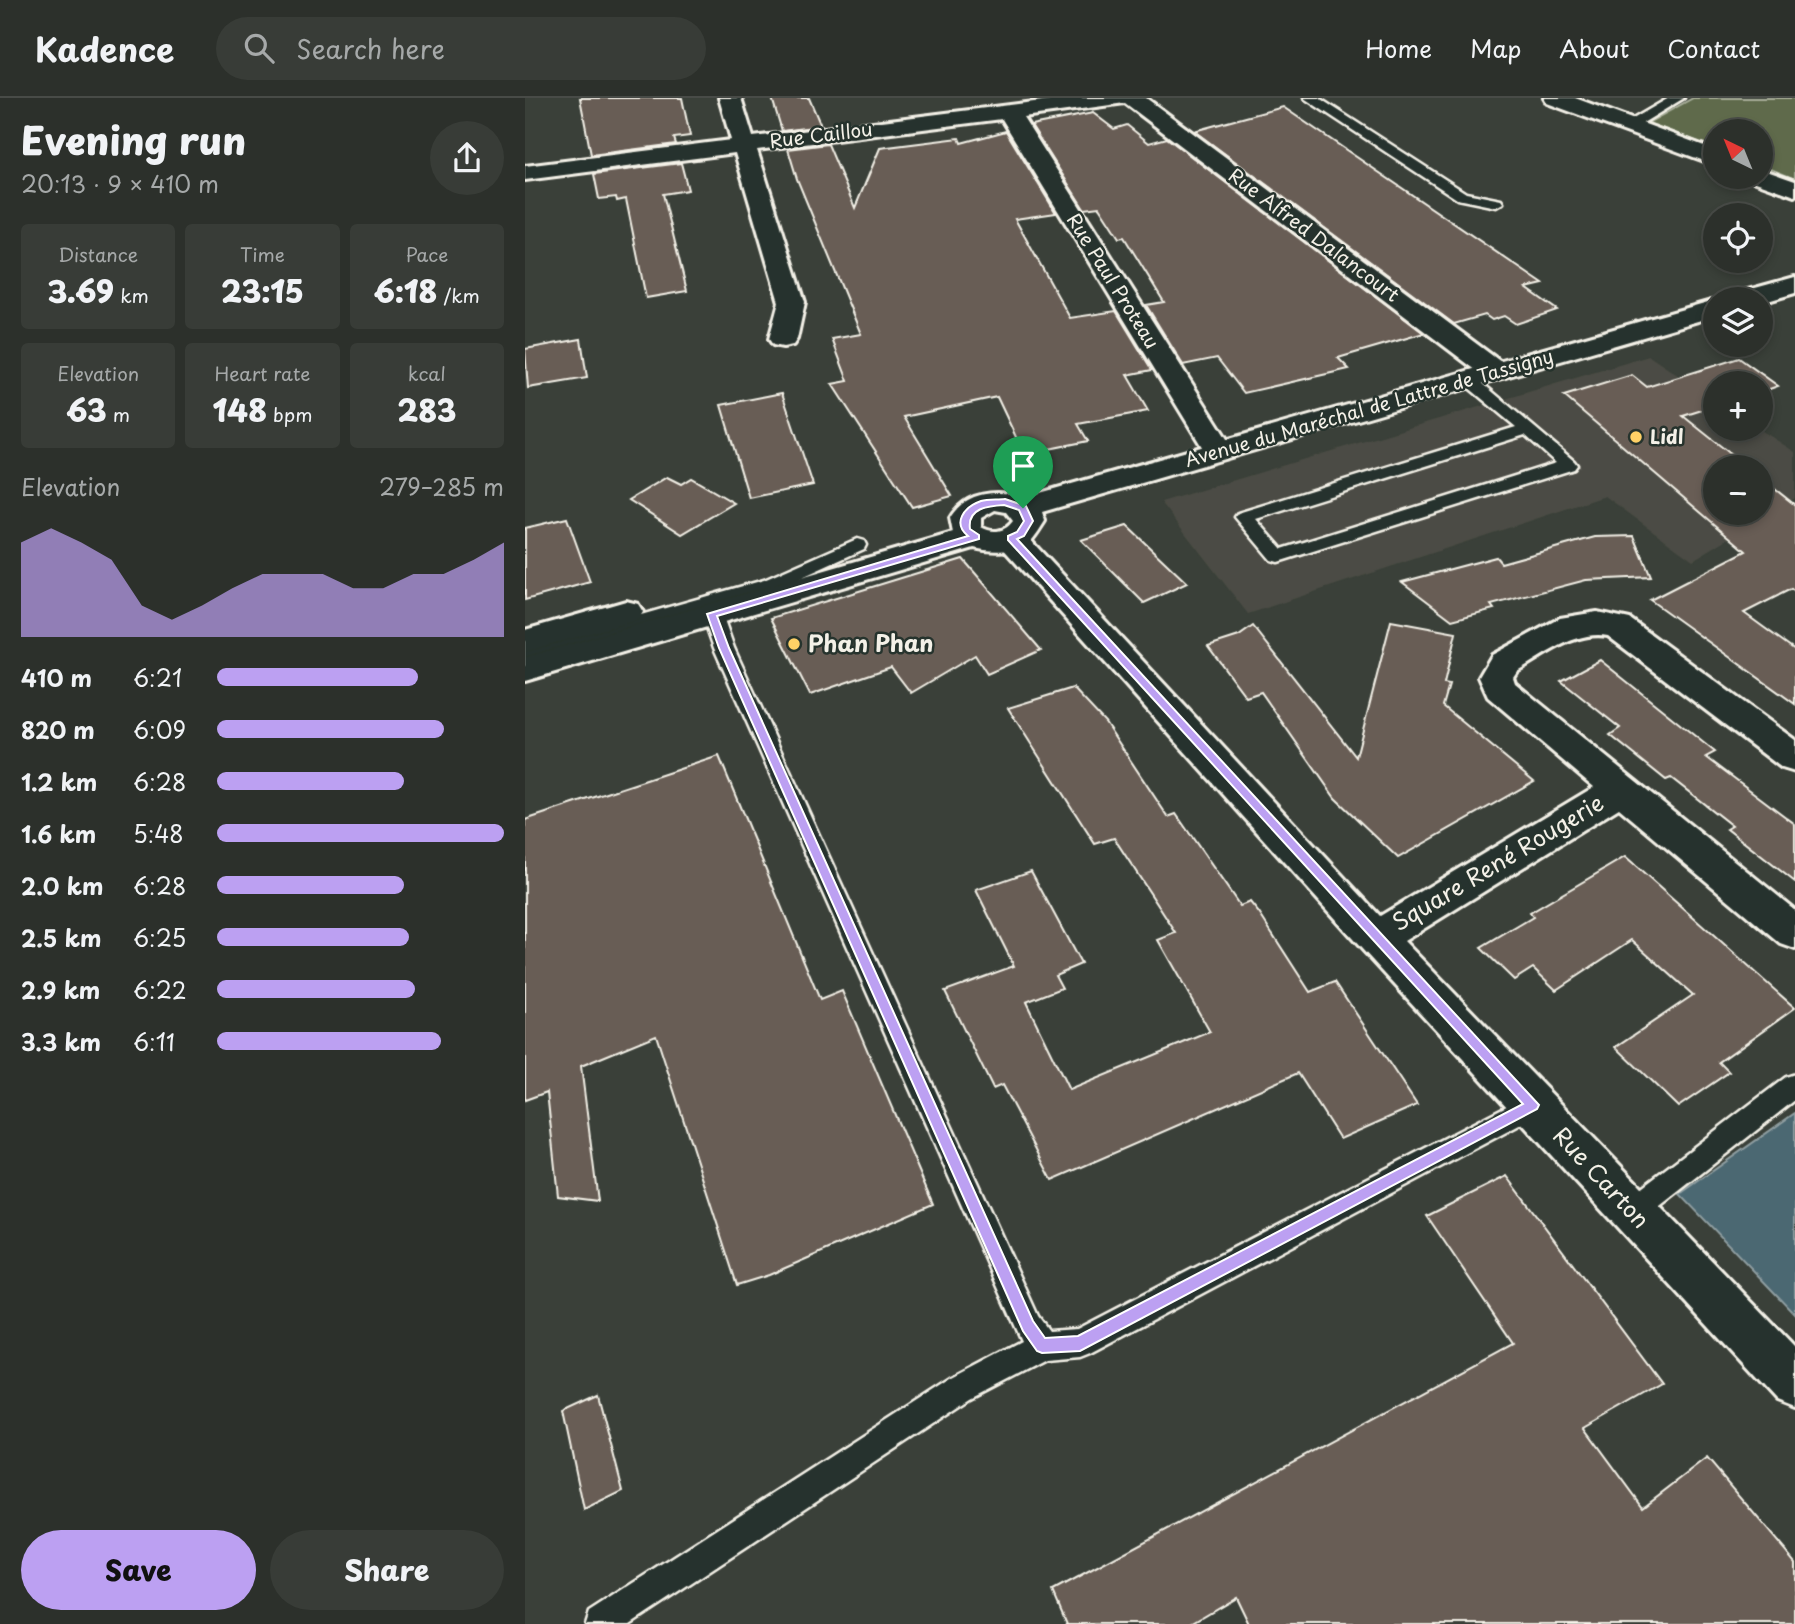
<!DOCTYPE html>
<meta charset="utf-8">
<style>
:root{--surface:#2c302b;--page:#383c37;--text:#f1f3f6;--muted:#a6a9a9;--line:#484b47;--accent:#bca0f2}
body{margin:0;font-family:"Playpen Sans",sans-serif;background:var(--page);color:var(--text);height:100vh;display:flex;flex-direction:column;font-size:26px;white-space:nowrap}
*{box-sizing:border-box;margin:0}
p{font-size:23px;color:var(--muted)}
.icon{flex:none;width:38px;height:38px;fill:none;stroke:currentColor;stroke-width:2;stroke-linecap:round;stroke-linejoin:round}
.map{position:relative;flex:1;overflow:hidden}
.details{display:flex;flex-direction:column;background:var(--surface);width:525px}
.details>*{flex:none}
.needle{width:46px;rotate:317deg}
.buttons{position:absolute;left:1178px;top:21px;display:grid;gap:14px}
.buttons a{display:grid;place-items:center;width:70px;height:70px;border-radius:50%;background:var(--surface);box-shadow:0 4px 10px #0003,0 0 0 2px var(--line);font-size:35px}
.pin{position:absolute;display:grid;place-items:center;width:60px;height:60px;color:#fff;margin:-72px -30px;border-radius:50% 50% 50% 0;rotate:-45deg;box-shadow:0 0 7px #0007}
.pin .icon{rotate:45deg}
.round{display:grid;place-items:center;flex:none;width:74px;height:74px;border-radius:37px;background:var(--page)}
.summary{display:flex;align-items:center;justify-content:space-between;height:119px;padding:0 21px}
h1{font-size:38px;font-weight:800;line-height:52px}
.metrics{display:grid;grid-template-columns:repeat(3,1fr);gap:10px;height:119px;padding:7px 21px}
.metrics div{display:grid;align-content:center;border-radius:7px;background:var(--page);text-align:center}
.metrics b{font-size:30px;font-weight:800}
.metrics small{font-size:19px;font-weight:400}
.metrics p{font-size:19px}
.chart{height:196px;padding:14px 21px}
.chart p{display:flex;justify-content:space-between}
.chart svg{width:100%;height:126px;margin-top:7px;fill:var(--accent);opacity:.7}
.primary-button{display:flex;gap:14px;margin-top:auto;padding:14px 21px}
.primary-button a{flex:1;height:80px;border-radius:42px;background:var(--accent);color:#111;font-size:28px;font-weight:800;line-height:80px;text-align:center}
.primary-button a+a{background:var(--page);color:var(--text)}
ul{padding:0 21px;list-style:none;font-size:23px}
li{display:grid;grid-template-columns:112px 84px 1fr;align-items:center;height:52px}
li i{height:18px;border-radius:9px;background:var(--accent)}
header{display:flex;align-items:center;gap:42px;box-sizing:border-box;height:98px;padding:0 35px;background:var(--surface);border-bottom:2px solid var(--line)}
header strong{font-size:33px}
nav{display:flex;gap:38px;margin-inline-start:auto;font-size:24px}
.search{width:490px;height:63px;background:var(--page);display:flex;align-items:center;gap:18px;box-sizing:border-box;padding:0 24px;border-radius:38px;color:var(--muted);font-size:26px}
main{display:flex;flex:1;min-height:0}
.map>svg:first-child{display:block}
.built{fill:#4b4c44;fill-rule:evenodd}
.green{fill:#5e6b4c;stroke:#a9ae9a;stroke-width:2}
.water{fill:#4c6772;stroke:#8f9ea1;stroke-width:2}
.building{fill:#685d54;stroke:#f4f1e8;stroke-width:2}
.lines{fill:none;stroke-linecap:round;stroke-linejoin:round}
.service-casing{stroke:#f4f1e8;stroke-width:5}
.minor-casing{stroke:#f4f1e8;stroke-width:6}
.secondary-casing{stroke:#f4f1e8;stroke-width:6}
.service{fill:#26332d;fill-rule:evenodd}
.minor{fill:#26332d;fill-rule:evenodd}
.secondary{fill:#26332d;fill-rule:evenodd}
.route{fill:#bca0f2;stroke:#fff;stroke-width:2;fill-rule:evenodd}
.poi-dot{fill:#ffd166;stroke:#26332d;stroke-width:2.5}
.labels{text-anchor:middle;stroke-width:5;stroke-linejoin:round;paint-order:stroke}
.far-street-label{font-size:19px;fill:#f4f1e8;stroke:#26332d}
.far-poi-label{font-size:19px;font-weight:bold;fill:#f4f1e8;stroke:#26332d;text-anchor:start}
.poi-label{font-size:23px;font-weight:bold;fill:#f4f1e8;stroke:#26332d;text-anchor:start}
.street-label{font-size:23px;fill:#f4f1e8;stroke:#26332d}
</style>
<header>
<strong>Kadence</strong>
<div class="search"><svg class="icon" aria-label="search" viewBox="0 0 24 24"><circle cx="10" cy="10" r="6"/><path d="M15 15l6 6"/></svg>Search here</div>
<nav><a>Home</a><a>Map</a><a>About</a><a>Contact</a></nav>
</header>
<main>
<section class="details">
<div class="summary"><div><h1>Evening run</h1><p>20:13 · 9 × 410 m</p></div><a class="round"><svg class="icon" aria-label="share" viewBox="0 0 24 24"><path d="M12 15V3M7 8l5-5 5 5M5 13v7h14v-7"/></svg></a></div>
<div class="metrics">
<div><p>Distance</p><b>3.69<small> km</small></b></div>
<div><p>Time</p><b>23:15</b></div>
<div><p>Pace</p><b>6:18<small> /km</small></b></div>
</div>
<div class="metrics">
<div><p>Elevation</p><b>63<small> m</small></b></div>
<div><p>Heart rate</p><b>148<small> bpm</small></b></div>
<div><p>kcal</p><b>283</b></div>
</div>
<div class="chart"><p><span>Elevation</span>279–285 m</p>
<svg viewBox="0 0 160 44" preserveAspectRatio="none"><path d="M0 44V11L10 6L20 11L30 17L40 33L50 38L60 33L70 27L80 22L90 22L100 22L110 27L120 27L130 22L140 22L150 17L160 11V44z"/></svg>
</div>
<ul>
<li><b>410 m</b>6:21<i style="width:70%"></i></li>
<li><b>820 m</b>6:09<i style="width:79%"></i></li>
<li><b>1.2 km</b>6:28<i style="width:65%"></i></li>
<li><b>1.6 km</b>5:48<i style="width:100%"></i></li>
<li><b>2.0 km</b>6:28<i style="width:65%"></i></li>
<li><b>2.5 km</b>6:25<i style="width:67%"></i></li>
<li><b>2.9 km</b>6:22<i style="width:69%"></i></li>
<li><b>3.3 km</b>6:11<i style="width:78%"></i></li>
</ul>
<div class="primary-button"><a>Save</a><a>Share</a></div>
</section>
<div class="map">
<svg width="1270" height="1526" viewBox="0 0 1270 1526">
<rect width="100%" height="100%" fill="#3a4039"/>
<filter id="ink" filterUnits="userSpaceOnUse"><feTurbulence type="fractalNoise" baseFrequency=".0143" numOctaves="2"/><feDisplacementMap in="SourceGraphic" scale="14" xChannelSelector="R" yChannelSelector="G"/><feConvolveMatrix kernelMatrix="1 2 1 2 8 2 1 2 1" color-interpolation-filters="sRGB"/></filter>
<g filter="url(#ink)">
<!-- built -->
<path class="built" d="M1124,258l66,44v29h44l36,23v46l-102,62 -88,-64 -357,118 -87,-112zM1190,369h46v46h-46z"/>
<!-- green -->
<polygon class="green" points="1168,0 1270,0 1270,81 1236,67 1236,33 1190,33 1190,50 1123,25"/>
<!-- water -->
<polygon class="water" points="1270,1015 1270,1216 1155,1096"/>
<!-- building -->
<g class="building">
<polygon points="55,0 157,0 165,38 149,40 151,46 66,57"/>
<polygon points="247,0 284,0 296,28 257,33"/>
<polygon points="758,9 1018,186 1001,190 1032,212 991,226 979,218 967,222 960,217 929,226 669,33"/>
<polygon points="568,15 589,31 602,27 624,45 642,40 899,235 813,260 824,271 719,295 692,260 658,267 621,207 639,204 599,139 594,140 574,109 559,111 506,27"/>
<polygon points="481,33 531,115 490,121 545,220 591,213 627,272 602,277 623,313 553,326 563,343 499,356 472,299 379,319 427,398 387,409 307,286 323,283 307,241 336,236 272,81 263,51 303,46 330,110 355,50 434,40 436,45"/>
<polygon points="156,65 163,92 138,96 162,193 121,200 101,101 92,103 91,99 74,101 69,76"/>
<polygon points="56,241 62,280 3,290 0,251"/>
<polygon points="1214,260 1253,288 1236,294 1236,285 1190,285 1190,308 1158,318 1222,369 1190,369 1190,415 1236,415 1236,380 1270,407 1270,494 1266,491 1219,515 1270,552 1270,606 1125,502 1221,453 1039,298 1107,277 1122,289"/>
<polygon points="257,295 288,387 224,400 196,307"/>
<polygon points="142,379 156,386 166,380 209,405 157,436 104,402"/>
<polygon points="42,420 65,484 0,502 0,430"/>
<polygon points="602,428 662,485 619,505 556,442"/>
<polygon points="1109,438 1126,479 1061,482 966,507 969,511 927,522 877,484 971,459 976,465 1070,439"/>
<polygon points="438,461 516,552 462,576 450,557 386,595 366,569 285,597 246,520"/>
<polygon points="866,523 931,535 919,586 924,587 918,608 1009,683 873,760 810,700 736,594 721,599 683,548 714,538 728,528 831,659"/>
<polygon points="1075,562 1190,654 1181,659 1270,726 1270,784 1202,731 1207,728 1146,680 1141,682 1085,637 1095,630 1036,583"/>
<polygon points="548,590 580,624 643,719 651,716 715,808 725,804 734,815 785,894 810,884 892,1007 815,1041 773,975 527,1082 477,987 468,991 420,893 489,868 451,792 506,773 556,866 530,877 537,890 501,904 544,992 685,934 633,842 651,835 589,740 570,746 483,610"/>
<polygon points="194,658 295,902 317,893 408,1106 244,1177 212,1187 131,937 56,968 73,1103 33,1098 22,994 0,1002 0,722"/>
<polygon points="1100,759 1270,910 1194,964 1204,974 1153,1009 1091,949 1168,897 1107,842 1031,892 1008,870 989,882 956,850 1008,819 1005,815"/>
<polygon points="982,1078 1137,1286 1060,1330 1118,1409 1182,1360 1270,1464 1270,1526 724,1526 711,1499 665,1526 542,1526 528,1493 988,1245 902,1118"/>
<polygon points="73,1297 98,1393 59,1412 38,1313"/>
</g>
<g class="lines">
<!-- service casing -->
<g class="service-casing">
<g id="service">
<polygon points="779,0 794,0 941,95 976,102 978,105 971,109 932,101"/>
<polygon points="1144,0 1159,0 1108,31 1098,31 1096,28"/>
<path d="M943,276l6,2 100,85 3,4 -3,4 -296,93 -7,-2 -36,-43 3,-4 278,-86 -54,-45 -2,-3 2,-3zM1000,337l31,28 -274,86 -26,-30z"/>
<polygon points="332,441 339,443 341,447 339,451 253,490 183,511 194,511 197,516 209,550 513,1218 524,1233 552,1231 999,999 1008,996 1017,999 1021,1007 1017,1015 565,1255 555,1259 520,1262 447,1300 105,1526 60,1526 64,1514 427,1280 497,1243 189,550 177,516 180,512 0,564 0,550 239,482"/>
<polygon points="1270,976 1270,1002 1117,1122 1107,1126 1097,1122 1093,1113 1097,1104 1261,979"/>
</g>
</g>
<!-- minor casing -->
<g class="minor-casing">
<g id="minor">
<polygon points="194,0 216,0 228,39 541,0 621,0 980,267 984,273 980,279 970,281 960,279 600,5 498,19 709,352 704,358 694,361 684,358 679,352 477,21 232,52 280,204 272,241 268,247 258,249 248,247 244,241 254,204 210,55 0,82 0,68 206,42"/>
<polygon points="1019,0 1050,0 1190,52 1190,67 1022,5"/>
<polygon points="1236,71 1270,83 1270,98 1228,83 1225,79 1236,79"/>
<path d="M486,430l11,3 358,385 214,-129 -106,-90 -9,-20 13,-22 68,-37 37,-6 33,7 165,121v32l-13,-4 -174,-132c-33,-6 -64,20 -91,35l-4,6 2,6 280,227v39l-14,-5 -162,-136 -215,133 391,406v61l-18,-7 -415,-452 -362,-404 -5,-7 5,-7z"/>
</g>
</g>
<!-- secondary casing -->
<g class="secondary-casing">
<g id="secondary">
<polygon points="1270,179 1270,195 1236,205 1236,201 1208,201 1212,195"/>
<path d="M1190,202v16l-673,196 3,9c-4,6 -9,15 -14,20 -14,12 -41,11 -57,7l-449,133v-24l428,-124 -3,-15c17,-28 48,-28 76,-21zM470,412l11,2 7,9c-8,11 -20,13 -32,6v-9z"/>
<polygon points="101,503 113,506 118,514 113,522 0,554 0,532"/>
</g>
</g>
<!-- service -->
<use href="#service" class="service"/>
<!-- minor -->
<use href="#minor" class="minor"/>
<!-- secondary -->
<use href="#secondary" class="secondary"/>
</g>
</g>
<!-- route -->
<path class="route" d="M480,401l21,7 7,15 -9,15 -7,3 522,566 -2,4 -457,242 -38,2 -5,-2 -14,-20 -304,-683 -12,-34 261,-78c-16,-13 -4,-29 13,-35 7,-2 17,-1 24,-2zM479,407l15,5 5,11 -7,11 -9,4v4l515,564 -445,232 -33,2 -12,-17 -304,-673 -12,-32 262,-77v-4l-9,-6c-3,-21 18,-23 34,-24z"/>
<!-- markers -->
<g class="poi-dot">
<circle cx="1111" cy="339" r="7"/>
<circle cx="269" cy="546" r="7"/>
</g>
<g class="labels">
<!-- far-street labels -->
<g class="far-street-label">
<text transform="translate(296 37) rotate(-7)" y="7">Rue Caillou</text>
<text transform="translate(789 137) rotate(37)" y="7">Rue Alfred Dalancourt</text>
<text transform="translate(588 183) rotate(58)" y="7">Rue Paul Proteau</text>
<text transform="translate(844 310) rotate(-16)" y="7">Avenue du Maréchal de Lattre de Tassigny</text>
</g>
<!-- far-poi labels -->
<g class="far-poi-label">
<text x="1125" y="346">Lidl</text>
</g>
<!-- poi labels -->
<g class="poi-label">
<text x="283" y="554">Phan Phan</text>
</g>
<!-- street labels -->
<g class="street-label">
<text transform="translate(973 765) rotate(-31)" y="8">Square René Rougerie</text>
<text transform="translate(1076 1080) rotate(47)" y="8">Rue Carton</text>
</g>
</g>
</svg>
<div class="buttons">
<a><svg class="needle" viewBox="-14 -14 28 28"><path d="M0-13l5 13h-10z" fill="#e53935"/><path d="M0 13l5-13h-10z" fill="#a6a9a9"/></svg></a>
<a><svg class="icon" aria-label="locate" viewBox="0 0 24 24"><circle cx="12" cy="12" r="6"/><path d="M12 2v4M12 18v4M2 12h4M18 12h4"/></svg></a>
<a><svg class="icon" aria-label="layers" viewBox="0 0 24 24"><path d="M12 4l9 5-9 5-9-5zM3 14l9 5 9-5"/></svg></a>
<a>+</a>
<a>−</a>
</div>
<div class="pin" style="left:498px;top:410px;background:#1e9e55"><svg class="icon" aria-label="arrive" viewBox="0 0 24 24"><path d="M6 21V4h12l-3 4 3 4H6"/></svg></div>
</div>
</main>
